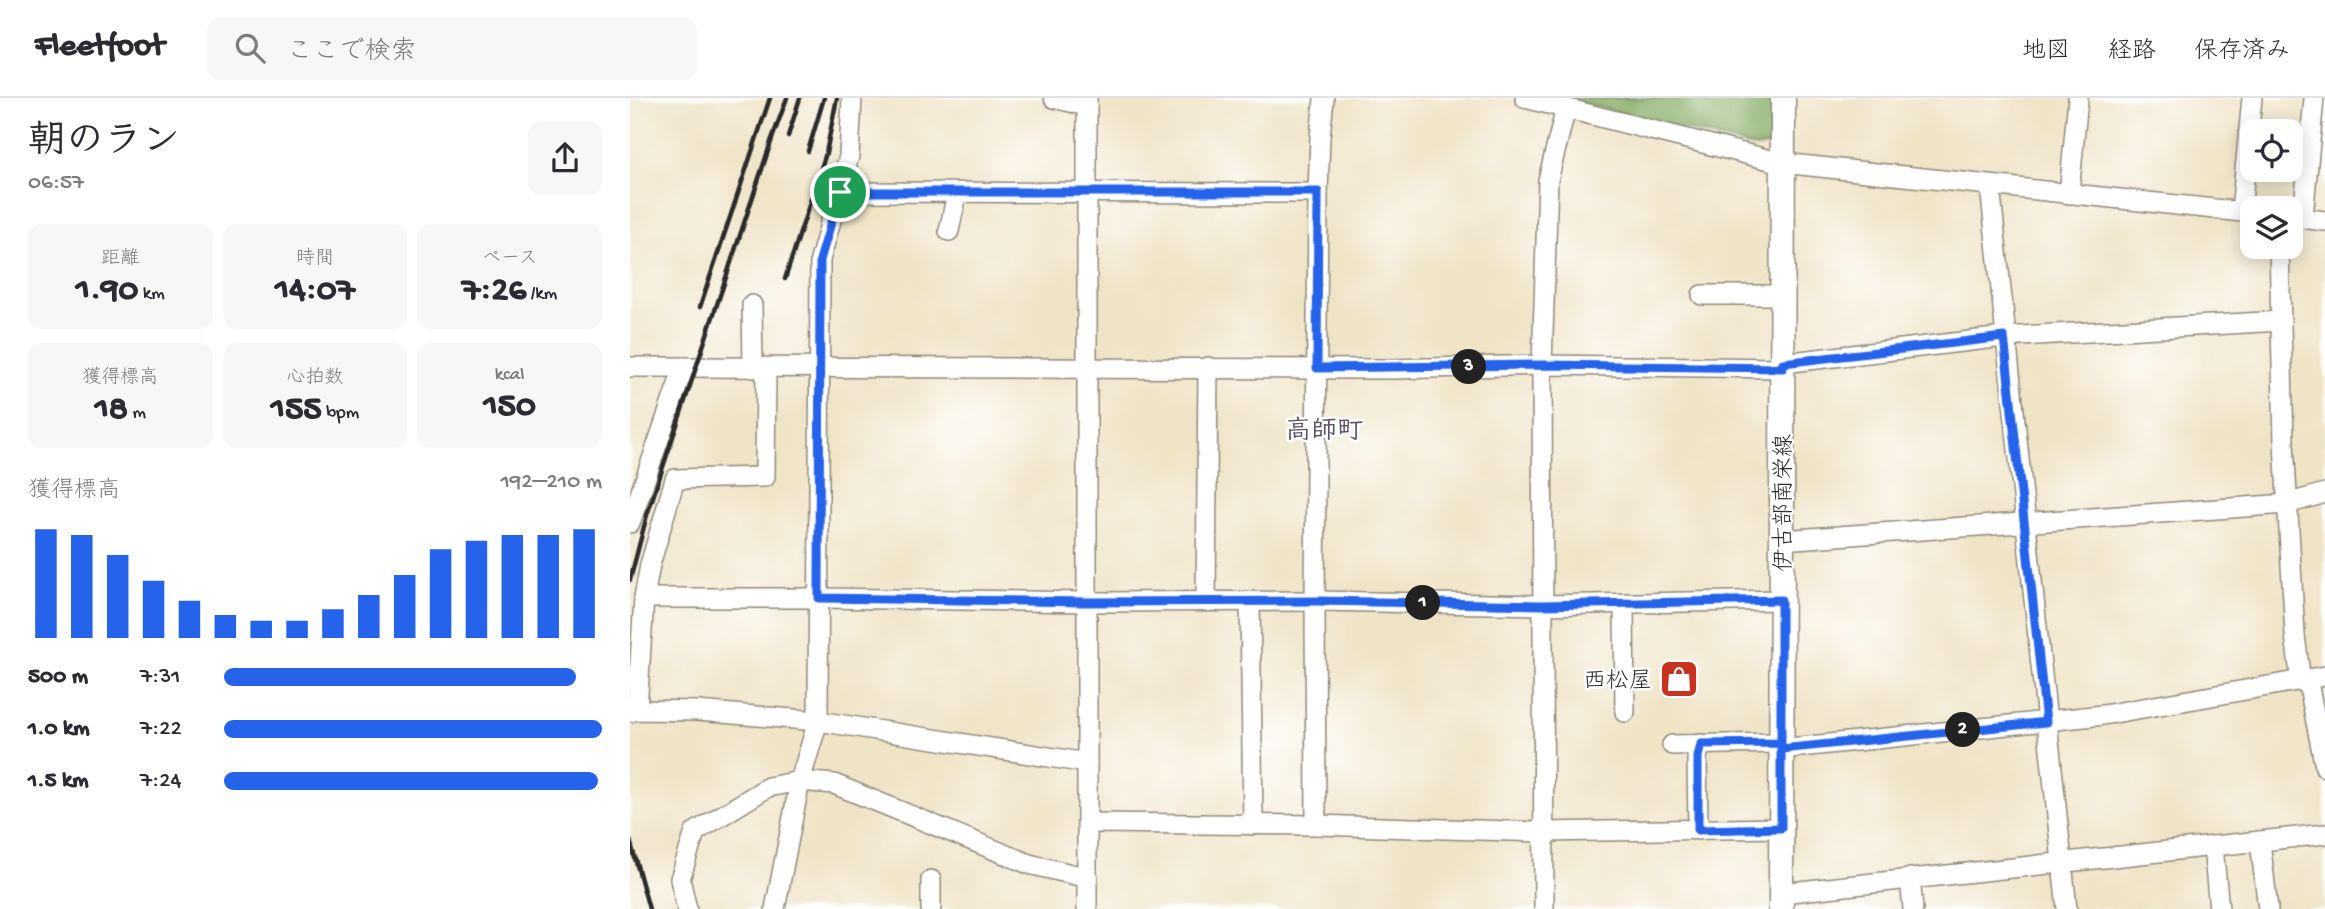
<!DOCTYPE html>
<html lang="ja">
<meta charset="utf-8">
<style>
:root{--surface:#fff;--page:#f7f7f7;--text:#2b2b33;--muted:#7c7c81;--line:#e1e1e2;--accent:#2563eb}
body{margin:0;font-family:"Gochi Hand","Klee One",sans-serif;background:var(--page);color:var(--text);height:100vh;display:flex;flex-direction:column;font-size:26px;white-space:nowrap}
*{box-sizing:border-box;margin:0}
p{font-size:23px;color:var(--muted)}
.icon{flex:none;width:38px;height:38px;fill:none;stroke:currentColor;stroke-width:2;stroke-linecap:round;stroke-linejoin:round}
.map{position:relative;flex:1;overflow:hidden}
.side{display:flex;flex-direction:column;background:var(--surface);width:630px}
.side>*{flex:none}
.fabs{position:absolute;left:1610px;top:21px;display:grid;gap:14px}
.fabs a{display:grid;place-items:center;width:63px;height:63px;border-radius:14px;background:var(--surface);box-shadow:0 4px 18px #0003;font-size:35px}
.pin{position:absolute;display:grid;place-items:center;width:60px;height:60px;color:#fff;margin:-30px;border:4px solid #fff;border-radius:50%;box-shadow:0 2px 7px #0007}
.km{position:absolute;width:35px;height:35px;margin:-18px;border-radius:50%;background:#222;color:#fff;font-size:19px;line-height:35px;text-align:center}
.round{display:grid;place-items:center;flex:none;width:74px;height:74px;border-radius:14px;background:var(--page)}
.headline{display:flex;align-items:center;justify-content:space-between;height:119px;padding:0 28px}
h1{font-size:38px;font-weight:800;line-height:52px}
.stats{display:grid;grid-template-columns:repeat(3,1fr);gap:10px;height:119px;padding:7px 28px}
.stats div{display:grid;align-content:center;border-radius:14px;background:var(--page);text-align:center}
.stats b{font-size:35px;font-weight:800}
.stats small{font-size:19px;font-weight:400}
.stats p{font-size:19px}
.chart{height:196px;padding:14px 28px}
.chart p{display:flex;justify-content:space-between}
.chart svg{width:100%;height:126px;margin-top:7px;stroke:var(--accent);stroke-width:6}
ul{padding:0 28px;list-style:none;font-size:23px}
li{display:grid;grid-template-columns:112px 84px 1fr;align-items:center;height:52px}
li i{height:18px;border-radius:9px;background:var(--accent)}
header{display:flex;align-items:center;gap:42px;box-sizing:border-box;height:98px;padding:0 35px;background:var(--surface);border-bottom:2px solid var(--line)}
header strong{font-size:33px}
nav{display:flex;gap:38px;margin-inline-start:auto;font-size:24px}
.search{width:490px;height:63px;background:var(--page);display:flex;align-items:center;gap:18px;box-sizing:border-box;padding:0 24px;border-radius:14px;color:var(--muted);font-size:26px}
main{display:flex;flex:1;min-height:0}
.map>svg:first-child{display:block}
.forest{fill:#85ac63;stroke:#586c47;stroke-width:2}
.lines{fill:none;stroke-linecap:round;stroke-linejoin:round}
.minor-casing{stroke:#8e8879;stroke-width:22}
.major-casing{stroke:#8e8879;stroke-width:27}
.minor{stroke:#fff;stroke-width:19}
.major{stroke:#fff;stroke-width:24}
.rail{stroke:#2b2b2b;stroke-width:4.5}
.route-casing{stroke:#fff;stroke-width:14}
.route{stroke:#2563eb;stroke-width:9}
.labels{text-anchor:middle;stroke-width:5;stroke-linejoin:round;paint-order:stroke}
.street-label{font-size:23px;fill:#2b2b2b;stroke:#fff}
.poi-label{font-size:23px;fill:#2b2b2b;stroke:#fff;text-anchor:end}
.quarter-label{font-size:26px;font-weight:bold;fill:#5c4f68;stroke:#fff}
</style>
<header>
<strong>Fleetfoot</strong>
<div class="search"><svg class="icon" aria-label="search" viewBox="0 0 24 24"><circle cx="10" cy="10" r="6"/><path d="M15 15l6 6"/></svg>ここで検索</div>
<nav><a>地図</a><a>経路</a><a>保存済み</a></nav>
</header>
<main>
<section class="side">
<div class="headline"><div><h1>朝のラン</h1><p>06:57</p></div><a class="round"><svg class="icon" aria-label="share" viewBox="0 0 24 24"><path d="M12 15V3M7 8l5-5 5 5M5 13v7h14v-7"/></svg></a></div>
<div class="stats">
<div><p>距離</p><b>1.90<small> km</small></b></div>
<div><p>時間</p><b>14:07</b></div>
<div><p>ペース</p><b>7:26<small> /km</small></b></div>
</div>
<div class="stats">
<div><p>獲得標高</p><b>18<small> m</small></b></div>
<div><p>心拍数</p><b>155<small> bpm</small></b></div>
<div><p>kcal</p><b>150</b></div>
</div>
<div class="chart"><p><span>獲得標高</span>192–210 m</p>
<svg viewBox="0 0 160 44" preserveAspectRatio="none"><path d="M5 44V6M15 44V8M25 44V15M35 44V24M45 44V31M55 44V36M65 44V38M75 44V38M85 44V34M95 44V29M105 44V22M115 44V13M125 44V10M135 44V8M145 44V8M155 44V6"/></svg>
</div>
<ul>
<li><b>500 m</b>7:31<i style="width:93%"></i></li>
<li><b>1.0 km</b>7:22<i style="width:100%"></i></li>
<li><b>1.5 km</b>7:24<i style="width:99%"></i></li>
</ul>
</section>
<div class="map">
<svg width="1695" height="811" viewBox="0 0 1695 811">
<rect width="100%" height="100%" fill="#fff"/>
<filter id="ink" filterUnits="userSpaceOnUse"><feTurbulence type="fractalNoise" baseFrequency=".0143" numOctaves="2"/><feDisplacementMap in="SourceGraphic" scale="14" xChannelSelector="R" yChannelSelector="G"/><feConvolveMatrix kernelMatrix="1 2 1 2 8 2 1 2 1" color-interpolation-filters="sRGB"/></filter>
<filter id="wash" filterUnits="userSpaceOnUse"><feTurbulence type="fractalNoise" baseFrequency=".00686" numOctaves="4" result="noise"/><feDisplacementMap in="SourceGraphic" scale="28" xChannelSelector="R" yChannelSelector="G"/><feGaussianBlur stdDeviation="1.57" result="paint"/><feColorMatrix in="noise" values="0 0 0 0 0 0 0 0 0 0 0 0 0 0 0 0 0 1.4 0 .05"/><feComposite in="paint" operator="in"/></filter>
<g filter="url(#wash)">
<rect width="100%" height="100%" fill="#f0e4c7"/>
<!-- forest -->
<polygon class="forest" points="932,0 1146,0 1146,46 1126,50"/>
</g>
<g filter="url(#ink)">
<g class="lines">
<!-- minor casing -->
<g class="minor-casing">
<g id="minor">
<polyline points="424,0 457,8"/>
<polyline points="457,0 457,811"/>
<polyline points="895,0 1152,65 1622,115"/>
<polyline points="1360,88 1437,811"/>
<polyline points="210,94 688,95"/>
<polyline points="1439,96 1448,0"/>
<polyline points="1611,113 1622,0"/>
<polyline points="1662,119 1695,123"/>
<polyline points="1673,120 1684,0"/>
<polyline points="319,133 327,95"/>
<polyline points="1649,149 1654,345 1665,537 1670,577 1679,589 1695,669"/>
<polyline points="1072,197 1153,197"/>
<polyline points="122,207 123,270"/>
<polyline points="1153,265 1374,239 1651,223"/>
<polyline points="0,269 762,271 912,267 1153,270"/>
<polyline points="0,425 54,269"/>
<polyline points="1151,442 1657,406 1695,395"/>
<polyline points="14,500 189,500 456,504 685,503 913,507 1151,502"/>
<polyline points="576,503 578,269"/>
<polyline points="620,503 623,727"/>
<polyline points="994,506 995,614"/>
<polyline points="7,612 14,500 20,467 45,381 135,379 136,270"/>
<polyline points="0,614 7,612 67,613 188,623 457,665"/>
<polyline points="1042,647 1151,645"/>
<polyline points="1151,651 1473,617 1695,578"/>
<polyline points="458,725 686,727 913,734 1151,730"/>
<polyline points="686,727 685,503 688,95 690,39 694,0"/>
<polyline points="1068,732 1067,659 1071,646"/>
<polyline points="1630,743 1638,811"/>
<polyline points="1583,748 1589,811"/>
<polyline points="1280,780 1283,811"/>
<polyline points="1151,795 1695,736"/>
<polyline points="57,811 50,781 65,734 138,689 170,683 204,686 399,766 458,780"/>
<polyline points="145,811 170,683 188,623 190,162 219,58 222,0"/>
<polyline points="301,811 301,782"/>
<polyline points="914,811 912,267 918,82 936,10"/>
</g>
</g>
<!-- major casing -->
<g class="major-casing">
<polyline id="major" points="1151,811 1153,0"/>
</g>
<!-- minor -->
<use href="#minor" class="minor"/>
<!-- major -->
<use href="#major" class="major"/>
<!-- rail -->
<g class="rail">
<polyline points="158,38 170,0"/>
<polyline points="178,53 194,0"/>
<polyline points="155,181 196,55 207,0"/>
<polyline points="70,209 140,0"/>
<polyline points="0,482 17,417 142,41 157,0"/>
<polyline points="0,742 19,811"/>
</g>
</g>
</g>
<g class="lines" filter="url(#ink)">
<!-- route casing -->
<g class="route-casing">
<polygon id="route" points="210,94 688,94 687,270 912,267 1153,270 1153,265 1374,239 1416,624 1151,651 1151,730 1068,732 1068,659 1071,646 1151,645 1151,502 912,507 685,503 456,504 189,500 190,162"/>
</g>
<!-- route -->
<use href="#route" class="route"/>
</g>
<!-- icons -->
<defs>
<g id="shop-square" transform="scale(2.0125)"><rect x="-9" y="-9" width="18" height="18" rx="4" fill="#c8321e" stroke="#fff"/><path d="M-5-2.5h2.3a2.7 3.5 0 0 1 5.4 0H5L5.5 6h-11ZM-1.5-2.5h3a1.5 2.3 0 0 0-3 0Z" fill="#fff"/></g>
</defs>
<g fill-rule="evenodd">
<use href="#shop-square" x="1049" y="581"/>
</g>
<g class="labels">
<!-- street labels -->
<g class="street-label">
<text transform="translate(1152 405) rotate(-90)" y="8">伊古部南栄線</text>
</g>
<!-- poi labels -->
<g class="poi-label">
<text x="1022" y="589">西松屋</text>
</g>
<!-- quarter labels -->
<g class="quarter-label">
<text x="694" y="340">高師町</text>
</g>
</g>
</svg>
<div class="fabs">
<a><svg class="icon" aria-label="locate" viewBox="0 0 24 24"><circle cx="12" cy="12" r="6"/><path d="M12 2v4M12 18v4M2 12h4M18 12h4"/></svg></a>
<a><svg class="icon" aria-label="layers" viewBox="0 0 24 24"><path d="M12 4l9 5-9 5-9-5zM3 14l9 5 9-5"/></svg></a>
</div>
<div class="pin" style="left:210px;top:94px;background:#1e9e55"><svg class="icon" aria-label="arrive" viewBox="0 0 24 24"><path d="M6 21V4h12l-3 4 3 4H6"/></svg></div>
<b class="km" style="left:793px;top:505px">1</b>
<b class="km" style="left:1333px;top:632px">2</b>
<b class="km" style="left:839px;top:269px">3</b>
</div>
</main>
